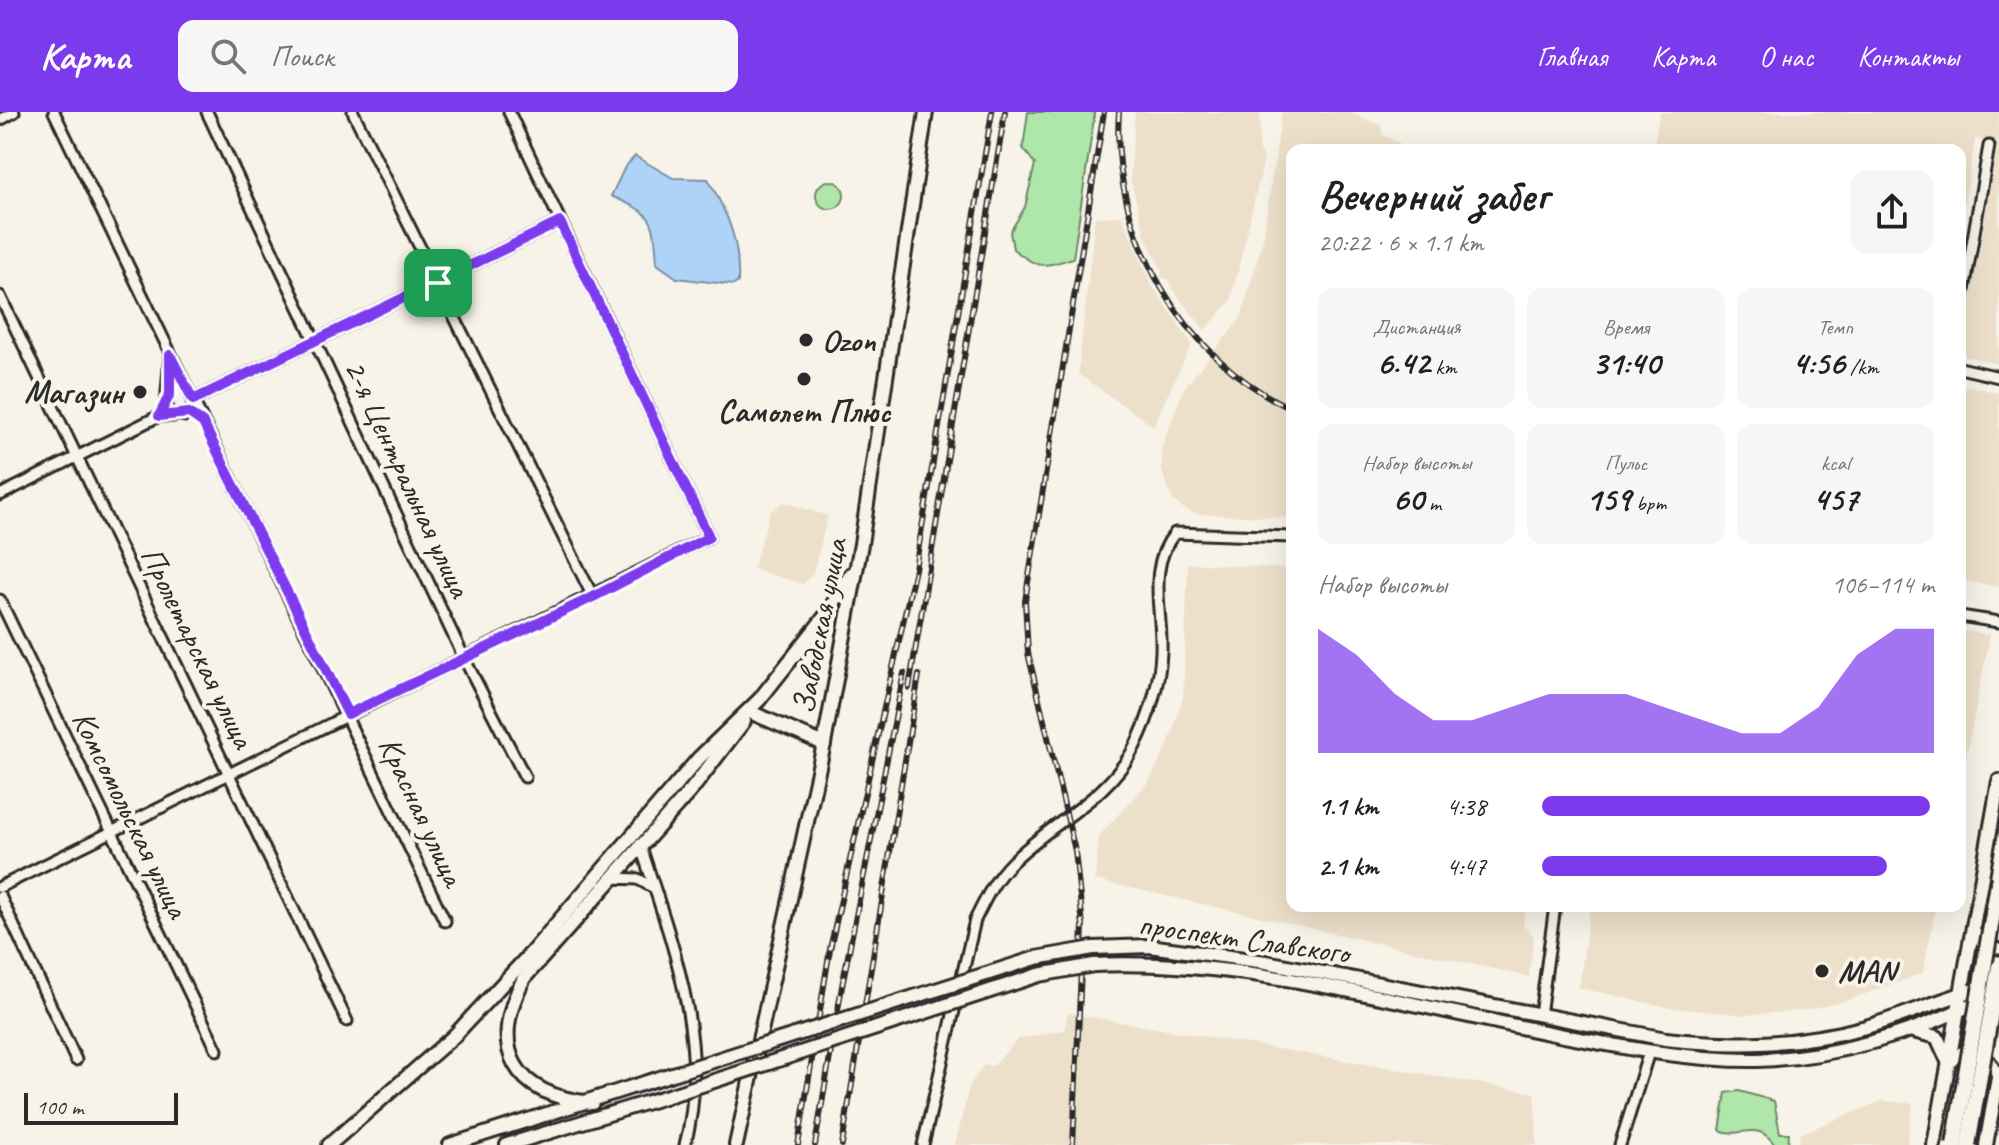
<!DOCTYPE html>
<html lang="ru">
<meta charset="utf-8">
<style>
:root{--surface:#fff;--page:#f6f6f6;--text:#202124;--muted:#757577;--accent:#7c3aed}
body{margin:0;font-family:Caveat,sans-serif;background:var(--page);color:var(--text);height:100vh;display:flex;flex-direction:column;font-size:30px;white-space:nowrap}
*{box-sizing:border-box;margin:0}
p{font-size:26px;color:var(--muted)}
.icon{flex:none;width:44px;height:44px;fill:none;stroke:currentColor;stroke-width:2;stroke-linecap:round;stroke-linejoin:round}
.map{position:relative;flex:1;overflow:hidden}
.sheet{position:absolute;left:1286px;top:32px;width:680px;height:768px;display:flex;flex-direction:column;background:var(--surface);border-radius:16px;box-shadow:0 8px 32px #0002}
.sheet>*{flex:none}
.scale{position:absolute;left:24px;bottom:20px;width:154px;box-sizing:border-box;padding-left:8px;border:4px solid #2b2b2b;border-top:0;font-size:22px;line-height:28px;white-space:nowrap;color:#2b2b2b;-webkit-text-stroke:6px #f7f3e8;paint-order:stroke}
.pin{position:absolute;display:grid;place-items:center;width:68px;height:68px;color:#fff;margin:-34px;border-radius:16px;box-shadow:0 4px 12px #0006}
.round{display:grid;place-items:center;flex:none;width:84px;height:84px;border-radius:16px;background:var(--page)}
.summary{display:flex;align-items:center;justify-content:space-between;height:136px;padding:0 32px}
h1{font-size:44px;font-weight:700;line-height:60px}
.figures{display:grid;grid-template-columns:repeat(3,1fr);gap:12px;height:136px;padding:8px 32px}
.figures div{display:grid;align-content:center;border-radius:16px;background:var(--page);text-align:center}
.figures b{font-size:34px;font-weight:700}
.figures small{font-size:22px;font-weight:400}
.figures p{font-size:22px}
.chart{height:224px;padding:16px 32px}
.chart p{display:flex;justify-content:space-between}
.chart svg{width:100%;height:144px;margin-top:8px;fill:var(--accent);opacity:.7}
ul{padding:0 32px;list-style:none;font-size:26px}
li{display:grid;grid-template-columns:128px 96px 1fr;align-items:center;height:60px}
li i{height:20px;border-radius:10px;background:var(--accent)}
header{display:flex;align-items:center;gap:48px;box-sizing:border-box;height:112px;padding:0 40px;background:var(--accent);color:#fff}
header strong{font-size:38px}
nav{display:flex;gap:44px;margin-inline-start:auto;font-size:28px}
.search{width:560px;height:72px;background:var(--page);display:flex;align-items:center;gap:20px;box-sizing:border-box;padding:0 28px;border-radius:16px;color:var(--muted);font-size:30px}
.map>svg:first-child{display:block}
.built{fill:#ede0cb}
.green{fill:#afe7ab;stroke:#6d896b;stroke-width:2}
.water{fill:#afd2f7;stroke:#7a8fa5;stroke-width:2}
.lines{fill:none;stroke-linecap:round;stroke-linejoin:round}
.street-casing{stroke:#2b2b2b;stroke-width:15}
.secondary-casing{stroke:#2b2b2b;stroke-width:18}
.street{stroke:#f7f3e8;stroke-width:9}
.secondary{stroke:#f7f3e8;stroke-width:12}
.rail-casing{stroke:#2b2b2b;stroke-width:6}
.rail{stroke:#f7f3e8;stroke-width:3;stroke-dasharray:9;stroke-linecap:butt}
.secondary-bridge-casing{stroke:#2b2b2b;stroke-width:18;stroke-linecap:butt}
.primary-bridge-casing{stroke:#2b2b2b;stroke-width:20;stroke-linecap:butt}
.secondary-bridge{stroke:#f7f3e8;stroke-width:12}
.primary-bridge{stroke:#f7f3e8;stroke-width:14}
.route-casing{stroke:#fff;stroke-width:16}
.route{stroke:#7c3aed;stroke-width:10}
.poi-dot{fill:#2b2b2b;stroke:#f7f3e8;stroke-width:3}
.labels{text-anchor:middle;stroke-width:8;stroke-linejoin:round;paint-order:stroke}
.poi-label{font-size:32px;font-weight:bold;fill:#2b2b2b;stroke:#f7f3e8;text-anchor:start}
.street-label{font-size:32px;fill:#2b2b2b;stroke:#f7f3e8}
</style>
<header>
<strong>Карта</strong>
<div class="search"><svg class="icon" aria-label="search" viewBox="0 0 24 24"><circle cx="10" cy="10" r="6"/><path d="M15 15l6 6"/></svg>Поиск</div>
<nav><a>Главная</a><a>Карта</a><a>О нас</a><a>Контакты</a></nav>
</header>
<div class="map">
<svg width="1999" height="1033" viewBox="0 0 1999 1033">
<rect width="100%" height="100%" fill="#f7f3e8"/>
<filter id="ink" filterUnits="userSpaceOnUse"><feTurbulence type="fractalNoise" baseFrequency=".0125" numOctaves="2"/><feDisplacementMap in="SourceGraphic" scale="16" xChannelSelector="R" yChannelSelector="G"/><feConvolveMatrix kernelMatrix="1 2 1 2 8 2 1 2 1" color-interpolation-filters="sRGB"/></filter>
<g filter="url(#ink)">
<!-- built -->
<g class="built">
<polygon points="1135,0 1260,0 1259,39 1264,47 1231,189 1205,218 1172,177 1168,167 1161,166 1161,157 1146,126 1130,66"/>
<polygon points="1282,0 1349,0 1381,14 1382,22 1402,33 1401,38 1292,38 1292,406 1195,402 1179,394 1171,385 1162,359 1162,335 1184,276 1241,206 1263,127"/>
<polygon points="1660,0 1999,0 1999,252 1964,244 1963,232 1998,31 1975,27 1960,117 1960,38 1653,38"/>
<polygon points="1122,104 1151,172 1192,232 1153,314 1078,262 1095,105"/>
<polygon points="1968,274 1999,281 1999,475 1960,468 1960,281"/>
<polygon points="783,390 828,404 813,461 803,472 753,457 770,400"/>
<polygon points="1188,451 1292,457 1292,794 1537,794 1524,802 1523,813 1534,824 1529,865 1095,768 1099,724 1150,668 1169,630 1183,585"/>
<polygon points="1960,518 1990,523 1960,676"/>
<polygon points="1590,794 1936,794 1923,861 1843,890 1801,899 1746,903 1671,896 1579,876"/>
<polygon points="1068,901 1535,981 1537,1033 955,1033 970,972 985,952 993,954 1018,927 1064,918"/>
<polygon points="1881,989 1913,991 1907,1033 1799,1033 1800,1022"/>
</g>
<!-- green -->
<g class="green">
<path d="M1028,0h67l-22,146c-32,9 -33,12 -60,-9l-3,-17 15,-25 10,-43 -12,-16z"/>
<circle cx="830" cy="83" r="14"/>
<path d="M1739,979l35,10 6,32h9l-1,12h-13c-19,-27 -33,-5 -55,-15l6,-37z"/>
</g>
<!-- water -->
<path class="water" d="M635,44l38,22 35,1c20,35 32,63 30,103l-4,3 -57,-7 -20,-14c-3,-47 -2,-49 -46,-68l14,-29z"/>
<g class="lines">
<!-- street casing -->
<g class="street-casing">
<g id="street">
<polyline points="54,0 193,288 192,298 185,304 170,301 166,292 170,243"/>
<polyline points="207,0 464,546 525,665"/>
<polyline points="353,0 593,485"/>
<polyline points="0,8 14,0"/>
<polyline points="0,184 347,909"/>
<polyline points="1960,202 1989,34"/>
<polyline points="1960,256 1999,265"/>
<polyline points="193,288 560,110"/>
<polyline points="194,290 445,809"/>
<polyline points="0,383 159,304 174,304"/>
<polyline points="0,488 217,938"/>
<polyline points="1960,504 1999,510"/>
<path d="M640,732c31,95 72,201 45,301"/>
<polyline points="612,766 638,767 654,776"/>
<polyline points="0,775 709,425 509,0"/>
<polyline points="0,784 76,948"/>
<polyline points="1974,816 1981,830 1999,837"/>
<polyline points="1540,903 1555,794"/>
<path d="M1949,953l12,-13c21,-3 32,6 36,26"/>
<path d="M923,1033l52,-225c10,-20 19,-40 36,-57 40,-41 97,-63 124,-117 14,-28 25,-63 26,-94 2,-41 -15,-84 14,-119l117,4"/>
<polyline points="1620,1033 1649,940"/>
</g>
</g>
<!-- secondary casing -->
<g class="secondary-casing">
<g id="secondary">
<polyline points="750,600 824,632"/>
<path d="M1093,836l56,-2 117,16 400,77c69,8 132,6 200,-12 41,-12 80,-30 122,-41"/>
<path d="M1094,853c150,-7 313,40 460,69 68,13 135,27 204,26 76,-2 160,-27 226,-62"/>
<polyline points="1913,919 1937,925 1947,947"/>
<path d="M592,991c-80,-8 -104,-55 -68,-125l168,-189 52,-68"/>
<polyline points="329,1033 454,924 532,840 699,646 759,588 827,502 851,462"/>
<polyline points="450,1033 666,964"/>
<polyline points="507,1033 671,983"/>
<polyline points="736,1033 824,632 861,432 926,0"/>
<polyline points="1934,1033 1999,669"/>
<polyline points="1986,1033 1999,960"/>
</g>
</g>
<!-- street -->
<use href="#street" class="street"/>
<!-- secondary -->
<use href="#secondary" class="secondary"/>
<!-- rail casing -->
<g class="rail-casing">
<g id="rail">
<path d="M1119,0c-9,121 63,246 173,297"/>
<polyline points="909,576 1005,0"/>
<polyline points="798,1033 830,837 915,457 992,0"/>
<polyline points="815,1033 842,874 904,561"/>
<polyline points="842,1033 919,563"/>
<polyline points="1073,1033 1083,814 1075,739 1028,541 1025,489 1104,0"/>
</g>
</g>
<!-- rail -->
<use href="#rail" class="rail"/>
<!-- secondary-bridge casing -->
<g class="secondary-bridge-casing">
<g id="secondary-bridge">
<polyline points="666,964 1036,846 1093,836"/>
<polyline points="671,983 1039,863 1094,853"/>
</g>
</g>
<!-- primary-bridge casing -->
<g class="primary-bridge-casing">
<g id="primary-bridge">
<polyline points="1954,1033 1999,766"/>
<polyline points="1968,1033 1999,855"/>
</g>
</g>
<!-- secondary-bridge -->
<use href="#secondary-bridge" class="secondary-bridge"/>
<!-- primary-bridge -->
<use href="#primary-bridge" class="primary-bridge"/>
</g>
</g>
<g class="lines" filter="url(#ink)">
<!-- route casing -->
<g class="route-casing">
<polygon id="route" points="560,110 709,425 593,485 348,602 203,311 189,301 159,304 170,282 170,243 193,288"/>
</g>
<!-- route -->
<use href="#route" class="route"/>
</g>
<!-- markers -->
<g class="poi-dot">
<circle cx="806" cy="228" r="8"/>
<circle cx="804" cy="267" r="8"/>
<circle cx="140" cy="280" r="8"/>
<circle cx="1822" cy="859" r="8"/>
</g>
<g class="labels">
<!-- poi labels -->
<g class="poi-label">
<text x="822" y="239">Ozon</text>
<text x="124" y="291" text-anchor="end">Магазин</text>
<text x="804" y="310" text-anchor="middle">Самолет Плюс</text>
<text x="1838" y="870">MAN</text>
</g>
<!-- street labels -->
<g class="street-label">
<text transform="translate(408 366) rotate(65)" y="11">2-я Центральная улица</text>
<text transform="translate(819 514) rotate(-79)" y="11">Заводская улица</text>
<text transform="translate(198 535) rotate(64)" y="11">Пролетарская улица</text>
<text transform="translate(422 699) rotate(65)" y="11">Красная улица</text>
<text transform="translate(131 702) rotate(64)" y="11">Комсомольская улица</text>
<text transform="translate(1244 826) rotate(8)" y="11">проспект Славского</text>
</g>
</g>
</svg>
<div class="scale">100 m</div>
<div class="pin" style="left:438px;top:171px;background:#1e9e55"><svg class="icon" aria-label="arrive" viewBox="0 0 24 24"><path d="M6 21V4h12l-3 4 3 4H6"/></svg></div>
<section class="sheet">
<div class="summary"><div><h1>Вечерний забег</h1><p>20:22 · 6 × 1.1 km</p></div><a class="round"><svg class="icon" aria-label="share" viewBox="0 0 24 24"><path d="M12 15V3M7 8l5-5 5 5M5 13v7h14v-7"/></svg></a></div>
<div class="figures">
<div><p>Дистанция</p><b>6.42<small> km</small></b></div>
<div><p>Время</p><b>31:40</b></div>
<div><p>Темп</p><b>4:56<small> /km</small></b></div>
</div>
<div class="figures">
<div><p>Набор высоты</p><b>60<small> m</small></b></div>
<div><p>Пульс</p><b>159<small> bpm</small></b></div>
<div><p>kcal</p><b>457</b></div>
</div>
<div class="chart"><p><span>Набор высоты</span>106–114 m</p>
<svg viewBox="0 0 160 44" preserveAspectRatio="none"><path d="M0 44V6L10 14L20 26L30 34L40 34L50 30L60 26L70 26L80 26L90 30L100 34L110 38L120 38L130 30L140 14L150 6L160 6V44z"/></svg>
</div>
<ul>
<li><b>1.1 km</b>4:38<i style="width:99%"></i></li>
<li><b>2.1 km</b>4:47<i style="width:88%"></i></li>
</ul>
</section>
</div>
